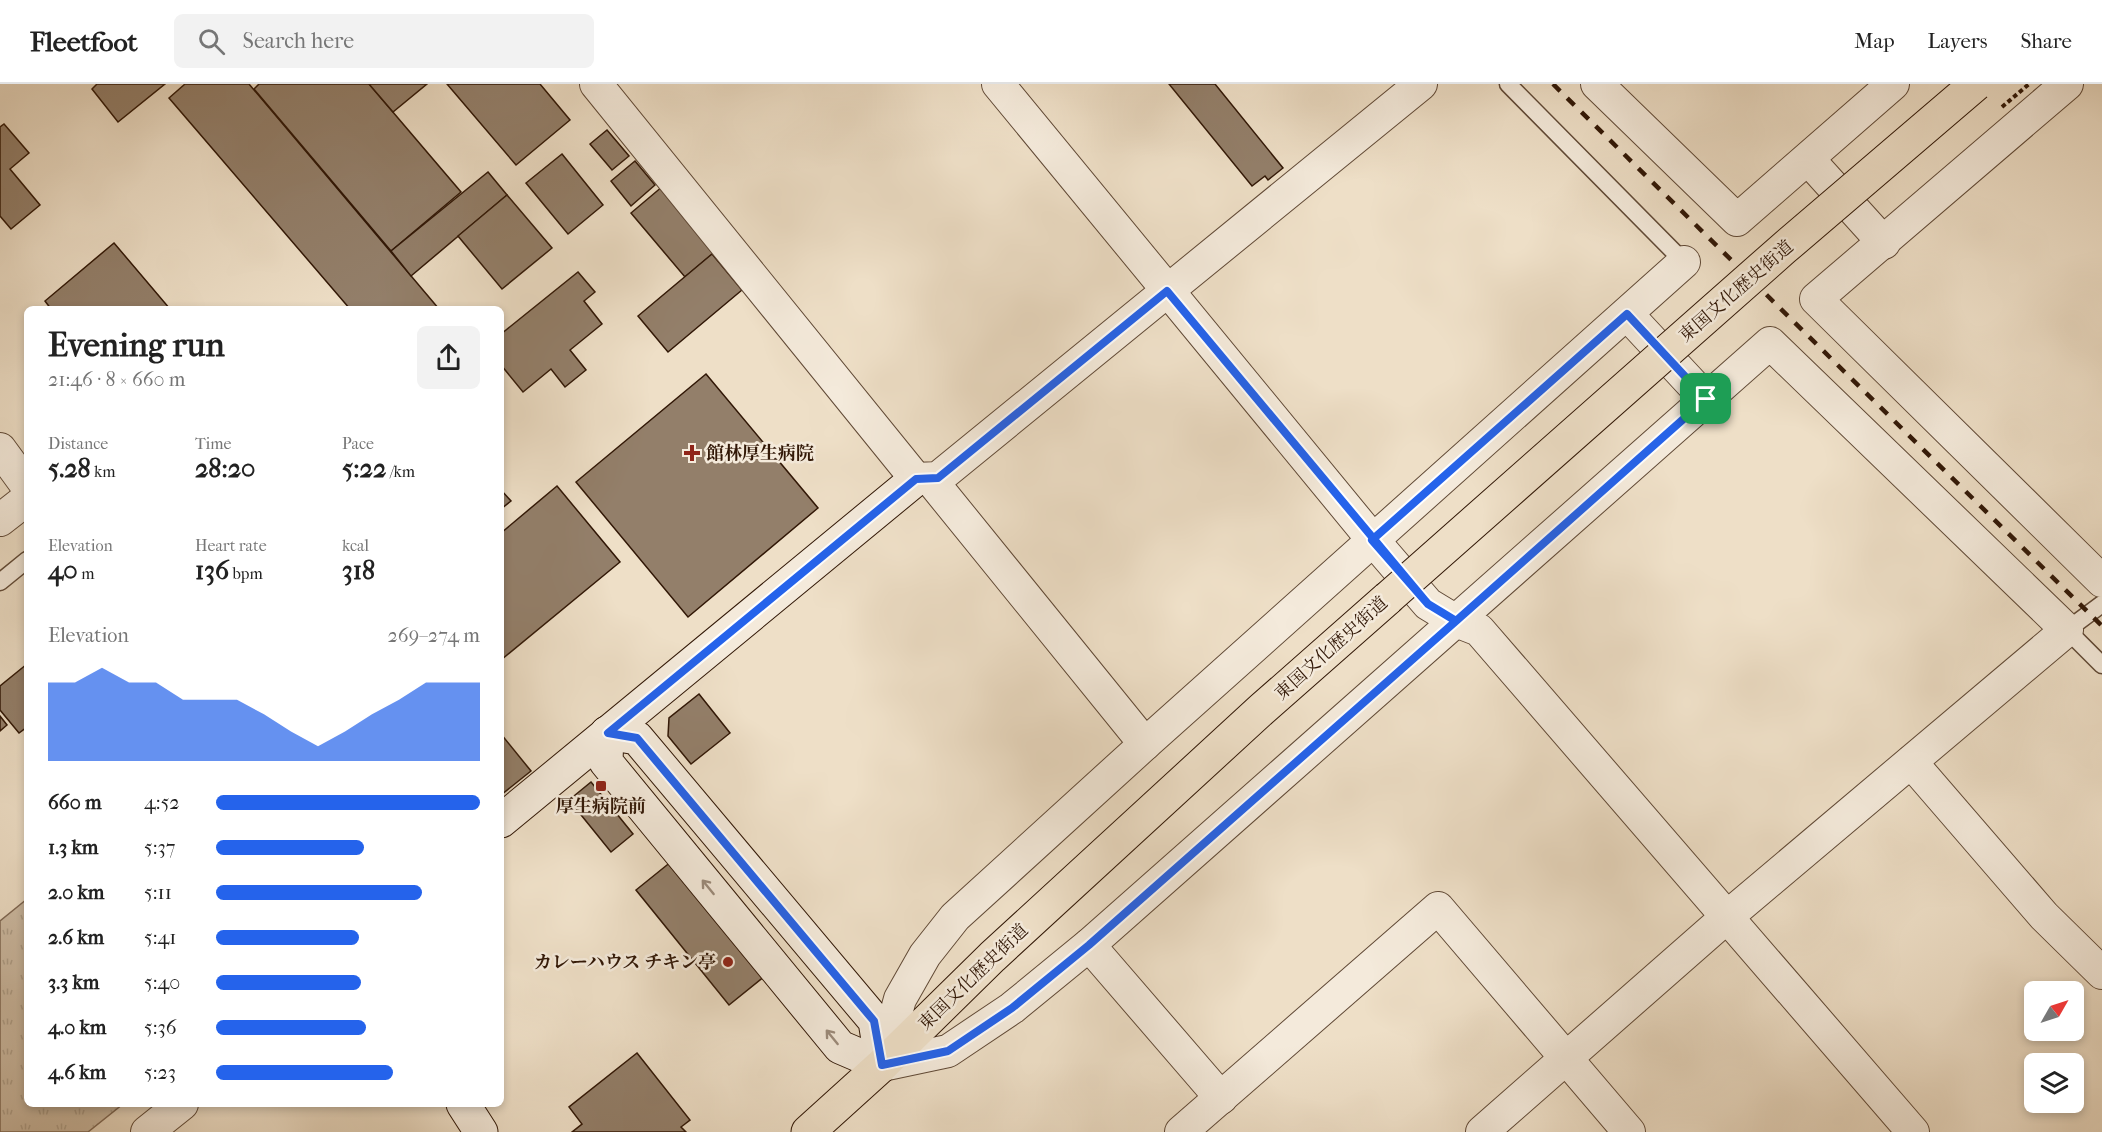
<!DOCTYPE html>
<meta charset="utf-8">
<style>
:root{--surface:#fff;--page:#f2f2f2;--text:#222;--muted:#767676;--line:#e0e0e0;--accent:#2563eb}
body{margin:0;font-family:"IM FELL French Canon","Noto Serif JP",serif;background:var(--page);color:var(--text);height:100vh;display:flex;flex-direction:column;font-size:22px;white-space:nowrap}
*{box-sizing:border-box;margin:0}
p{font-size:20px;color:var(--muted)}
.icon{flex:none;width:33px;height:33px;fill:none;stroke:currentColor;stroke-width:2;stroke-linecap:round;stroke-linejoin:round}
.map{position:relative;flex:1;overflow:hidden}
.sheet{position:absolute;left:24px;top:222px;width:480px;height:801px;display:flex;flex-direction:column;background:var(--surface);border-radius:9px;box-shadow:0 3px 9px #0003}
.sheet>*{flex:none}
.needle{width:39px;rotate:51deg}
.fabs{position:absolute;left:2024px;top:897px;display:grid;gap:12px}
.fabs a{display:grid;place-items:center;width:60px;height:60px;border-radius:9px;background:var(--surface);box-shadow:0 3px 9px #0003;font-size:30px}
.pin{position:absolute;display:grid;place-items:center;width:51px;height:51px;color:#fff;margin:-26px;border-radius:12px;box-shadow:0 3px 9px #0006}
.round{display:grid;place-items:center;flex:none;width:63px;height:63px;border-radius:9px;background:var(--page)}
.head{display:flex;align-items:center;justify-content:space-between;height:102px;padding:0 24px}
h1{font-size:33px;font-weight:700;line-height:45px}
.stats{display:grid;grid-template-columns:repeat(3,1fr);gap:9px;height:102px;padding:6px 24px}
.stats div{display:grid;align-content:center}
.stats b{font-size:26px;font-weight:700}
.stats small{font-size:16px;font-weight:400}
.stats p{font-size:16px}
.chart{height:168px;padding:12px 24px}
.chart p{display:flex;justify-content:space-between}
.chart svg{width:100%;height:108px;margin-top:6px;fill:var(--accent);opacity:.7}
ul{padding:0 24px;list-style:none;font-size:20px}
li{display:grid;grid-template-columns:96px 72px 1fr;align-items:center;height:45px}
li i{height:15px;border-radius:8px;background:var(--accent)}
header{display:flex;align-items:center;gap:36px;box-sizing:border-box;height:84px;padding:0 30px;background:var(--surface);border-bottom:2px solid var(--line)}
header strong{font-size:28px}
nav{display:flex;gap:33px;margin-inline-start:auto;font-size:21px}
.search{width:420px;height:54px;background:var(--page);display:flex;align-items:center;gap:15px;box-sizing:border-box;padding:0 21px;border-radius:9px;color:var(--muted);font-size:22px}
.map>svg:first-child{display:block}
.grass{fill:url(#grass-tufts);stroke:#806a56;stroke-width:1.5}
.building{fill:#937f6a;stroke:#311706;stroke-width:1.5}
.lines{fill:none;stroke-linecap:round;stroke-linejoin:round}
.lane-casing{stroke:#604936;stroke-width:19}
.street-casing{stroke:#604936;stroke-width:34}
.secondary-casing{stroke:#311706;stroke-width:35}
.highway-casing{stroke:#311706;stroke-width:35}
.lane{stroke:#f4eadb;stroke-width:16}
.street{stroke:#f4eadb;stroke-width:32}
.secondary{stroke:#f4eadb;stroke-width:33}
.highway{stroke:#eedfc7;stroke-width:33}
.rail{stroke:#311706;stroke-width:4.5;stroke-dasharray:10 10;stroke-linecap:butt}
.highway-bridge-casing{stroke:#311706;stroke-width:35;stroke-linecap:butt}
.path-bridge{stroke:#311706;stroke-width:4;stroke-dasharray:4.5 3;stroke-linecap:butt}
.highway-bridge{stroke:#eedfc7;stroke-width:33}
.oneway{stroke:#9c8b7b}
.route-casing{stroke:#fff;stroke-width:12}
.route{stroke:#2563eb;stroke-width:8}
.poi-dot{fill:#8f2418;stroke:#f4eadb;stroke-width:2}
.labels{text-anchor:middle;stroke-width:5;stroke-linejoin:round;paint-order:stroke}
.street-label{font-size:18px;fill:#311706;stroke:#f4eadb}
.poi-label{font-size:18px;font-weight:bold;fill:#311706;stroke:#f4eadb;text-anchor:start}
</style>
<header>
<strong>Fleetfoot</strong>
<div class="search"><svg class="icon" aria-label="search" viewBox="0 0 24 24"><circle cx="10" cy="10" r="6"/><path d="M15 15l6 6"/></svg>Search here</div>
<nav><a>Map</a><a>Layers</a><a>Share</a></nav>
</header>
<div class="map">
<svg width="2102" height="1048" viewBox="0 0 2102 1048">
<defs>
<pattern id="grass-tufts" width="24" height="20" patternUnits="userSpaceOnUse" patternTransform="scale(1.5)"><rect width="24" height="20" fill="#cebda6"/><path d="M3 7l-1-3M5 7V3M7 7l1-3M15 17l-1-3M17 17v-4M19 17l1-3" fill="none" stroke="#b1a28d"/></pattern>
</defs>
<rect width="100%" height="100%" fill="#eedfc7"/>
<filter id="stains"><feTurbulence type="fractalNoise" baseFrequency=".00333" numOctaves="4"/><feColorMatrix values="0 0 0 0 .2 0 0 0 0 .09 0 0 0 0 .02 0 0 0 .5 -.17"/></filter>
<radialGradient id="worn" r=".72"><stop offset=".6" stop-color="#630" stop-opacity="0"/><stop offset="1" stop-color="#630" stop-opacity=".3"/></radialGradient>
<!-- grass -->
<polygon class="grass" points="27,815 27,1020 123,1020 88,1048 0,1048 0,837"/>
<!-- building -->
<g class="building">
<polygon points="97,0 165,0 118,38 92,5"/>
<polygon points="185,0 249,0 439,225 350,225 169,14"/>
<polygon points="259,0 369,0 461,108 391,167 254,5"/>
<polygon points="369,0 427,0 393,28"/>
<polygon points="447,0 540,0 570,36 516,81"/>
<polygon points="1169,0 1215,0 1283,84 1268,96 1265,92 1252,102"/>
<polygon points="4,40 29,69 10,85 40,121 11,145 0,132 0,43"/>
<polygon points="607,46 629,72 612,86 590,60"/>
<polygon points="562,70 603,121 568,150 526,99"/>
<polygon points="635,77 655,101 631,122 611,97"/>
<polygon points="488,88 507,111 411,192 391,167"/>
<polygon points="663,102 716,167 685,193 631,129"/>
<polygon points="507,111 552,164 502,205 458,152"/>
<polygon points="114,159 170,225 51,225 45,217"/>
<polygon points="712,170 742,206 668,268 638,232"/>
<polygon points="578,188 595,208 584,217 602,240 570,266 586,286 565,303 551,285 523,308 501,281 501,250"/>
<polygon points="706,290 818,424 688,533 576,398"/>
<polygon points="557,402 620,478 501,576 501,449"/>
<polygon points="501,406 511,417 501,425"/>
<polygon points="27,580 27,643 19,649 0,626 0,602"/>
<polygon points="699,610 730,649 691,680 668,652 669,634"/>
<polygon points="0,632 7,641 0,647"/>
<polygon points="501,650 531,687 501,711"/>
<polygon points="591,698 633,750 611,768 569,716"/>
<polygon points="672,777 765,892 729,921 636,806"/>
<polygon points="637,969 690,1036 681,1043 686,1048 572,1048 582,1040 569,1023"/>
</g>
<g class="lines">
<!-- lane casing -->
<g class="lane-casing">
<g id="lane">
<polyline points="1508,0 1684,178"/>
<polyline points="0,498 27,476"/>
<polyline points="2102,520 2067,546 2102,581"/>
</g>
</g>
<!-- street casing -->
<g class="street-casing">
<g id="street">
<polyline points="596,0 916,395 938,394 1421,0"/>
<polyline points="998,0 1373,456 1428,520 1456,537 1479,546 1913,1048"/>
<polyline points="1597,0 1737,136 1893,0"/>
<polyline points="2067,0 1816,215 2102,497"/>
<polyline points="1809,76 1884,159"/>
<polyline points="1627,230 1706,315"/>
<polyline points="0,365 27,402"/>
<polyline points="931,396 1145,660"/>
<polyline points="0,436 27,415"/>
<polyline points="1911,678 2044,832 2102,889"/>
<polyline points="1089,861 1221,1014"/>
<polyline points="147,1048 182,1020"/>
<polyline points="1181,1048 1438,824 1629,1048"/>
<polyline points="1482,1048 1728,832 2067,546 1770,259 1089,861 1012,924 948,967 882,981 900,915 925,871 955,833 1145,660 1684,178"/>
</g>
</g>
<!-- secondary casing -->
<g class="secondary-casing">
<g id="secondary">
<polyline points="607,649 606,678 840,963 882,981"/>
<polyline points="607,649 637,654 875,937 882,981"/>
<polyline points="501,737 916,395"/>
<polyline points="463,1020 481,1048"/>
</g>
</g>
<!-- highway casing -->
<g class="highway-casing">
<polyline id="highway" points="808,1048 882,981 992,873 1262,625 1388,514"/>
</g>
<!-- lane -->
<use href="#lane" class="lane"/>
<!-- street -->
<use href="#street" class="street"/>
<!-- secondary -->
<use href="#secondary" class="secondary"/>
<!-- highway -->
<use href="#highway" class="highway"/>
<!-- rail -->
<polyline class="rail" points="1553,0 2102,542"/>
<!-- highway-bridge casing -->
<g class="highway-bridge-casing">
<polyline id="highway-bridge" points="1388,514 1783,165 1976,0"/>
</g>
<!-- path-bridge -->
<polyline class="path-bridge" points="2002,23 2029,0"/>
<!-- highway-bridge -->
<use href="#highway-bridge" class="highway-bridge"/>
</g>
<!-- one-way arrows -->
<defs><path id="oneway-shaft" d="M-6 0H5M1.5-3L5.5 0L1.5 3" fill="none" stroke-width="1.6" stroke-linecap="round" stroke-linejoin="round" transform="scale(1.5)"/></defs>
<g class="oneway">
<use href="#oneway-shaft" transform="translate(708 803) rotate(-129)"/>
<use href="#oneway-shaft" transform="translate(832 953) rotate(-129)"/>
</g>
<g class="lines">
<!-- route casing -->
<g class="route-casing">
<polyline id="route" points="1706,315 1456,537 1428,520 1167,207 938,394 916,395 608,649 637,654 874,937 882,981 948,967 1012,924 1089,861 1456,537 1428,520 1372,456 1627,230 1706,315"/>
</g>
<!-- route -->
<use href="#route" class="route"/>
</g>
<!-- markers -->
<g class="poi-dot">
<path d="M689 360h6v6h6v6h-6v6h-6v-6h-6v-6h6z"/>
<rect x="595" y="696" width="12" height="12" rx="3"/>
<circle cx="728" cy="878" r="6"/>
</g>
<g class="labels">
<!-- street labels -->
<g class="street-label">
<text transform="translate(1736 207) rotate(-41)" y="6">東国文化歴史街道</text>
<text transform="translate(1331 564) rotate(-42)" y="6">東国文化歴史街道</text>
<text transform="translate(973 893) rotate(-44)" y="6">東国文化歴史街道</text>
</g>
<!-- poi labels -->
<g class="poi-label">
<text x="706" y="375">館林厚生病院</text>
<text x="601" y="728" text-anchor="middle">厚生病院前</text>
<text x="716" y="884" text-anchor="end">カレーハウス チキン亭</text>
</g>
</g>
<rect width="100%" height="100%" filter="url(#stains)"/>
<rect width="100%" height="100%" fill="url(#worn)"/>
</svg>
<div class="fabs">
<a><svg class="needle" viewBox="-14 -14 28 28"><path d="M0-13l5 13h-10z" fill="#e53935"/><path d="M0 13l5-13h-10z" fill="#767676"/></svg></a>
<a><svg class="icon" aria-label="layers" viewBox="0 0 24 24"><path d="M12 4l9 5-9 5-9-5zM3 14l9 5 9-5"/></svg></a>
</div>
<div class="pin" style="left:1706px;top:315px;background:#1e9e55"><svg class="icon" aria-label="arrive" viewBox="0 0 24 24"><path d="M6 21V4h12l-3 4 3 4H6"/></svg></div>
<section class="sheet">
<div class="head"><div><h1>Evening run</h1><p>21:46 · 8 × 660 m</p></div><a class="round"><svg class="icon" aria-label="share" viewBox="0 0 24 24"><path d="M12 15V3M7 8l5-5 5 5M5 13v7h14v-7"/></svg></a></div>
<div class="stats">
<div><p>Distance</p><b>5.28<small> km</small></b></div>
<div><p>Time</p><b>28:20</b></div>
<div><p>Pace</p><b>5:22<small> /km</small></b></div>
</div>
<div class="stats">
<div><p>Elevation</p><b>40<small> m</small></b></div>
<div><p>Heart rate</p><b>136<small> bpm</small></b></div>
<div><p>kcal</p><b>318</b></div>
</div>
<div class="chart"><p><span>Elevation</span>269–274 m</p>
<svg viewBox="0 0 160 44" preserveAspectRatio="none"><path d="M0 44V12L10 12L20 6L30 12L40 12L50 19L60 19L70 19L80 25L90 32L100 38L110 32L120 25L130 19L140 12L150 12L160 12V44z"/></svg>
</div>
<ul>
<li><b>660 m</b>4:52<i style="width:100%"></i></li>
<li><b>1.3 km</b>5:37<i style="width:56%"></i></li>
<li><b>2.0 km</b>5:11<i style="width:78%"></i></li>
<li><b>2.6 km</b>5:41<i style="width:54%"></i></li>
<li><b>3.3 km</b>5:40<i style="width:55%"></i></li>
<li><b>4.0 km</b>5:36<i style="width:57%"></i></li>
<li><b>4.6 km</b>5:23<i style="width:67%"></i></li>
</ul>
</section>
</div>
